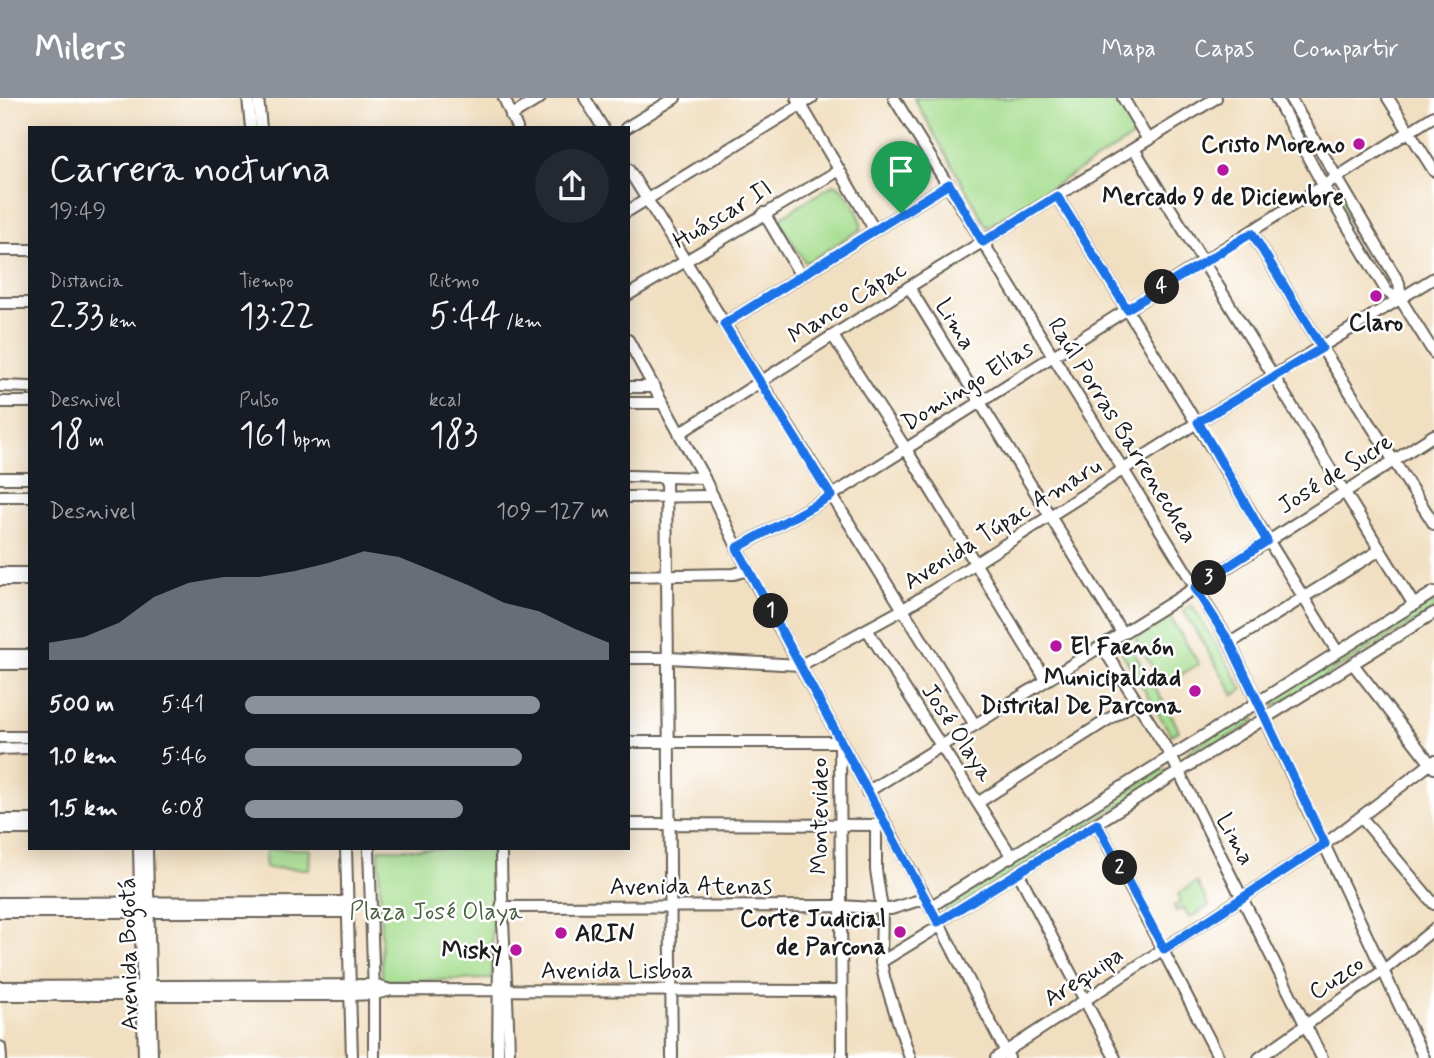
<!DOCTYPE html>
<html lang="es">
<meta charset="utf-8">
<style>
:root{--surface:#171b24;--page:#242831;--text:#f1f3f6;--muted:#9ea1a6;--accent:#8c9099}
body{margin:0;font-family:Mynerve,sans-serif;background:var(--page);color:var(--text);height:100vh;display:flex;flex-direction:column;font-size:26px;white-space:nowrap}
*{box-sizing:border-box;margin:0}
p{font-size:23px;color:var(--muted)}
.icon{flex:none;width:38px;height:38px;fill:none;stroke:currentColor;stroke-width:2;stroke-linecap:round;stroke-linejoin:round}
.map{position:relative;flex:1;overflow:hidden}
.sheet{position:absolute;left:28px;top:28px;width:602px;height:724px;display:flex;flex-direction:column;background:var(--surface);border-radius:0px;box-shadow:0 4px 18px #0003}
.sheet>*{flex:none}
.pin{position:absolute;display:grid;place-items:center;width:60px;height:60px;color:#fff;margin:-72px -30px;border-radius:50% 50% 50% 0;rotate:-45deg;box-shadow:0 0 7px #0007}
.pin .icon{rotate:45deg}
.km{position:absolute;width:35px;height:35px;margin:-18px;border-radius:50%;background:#222;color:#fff;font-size:19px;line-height:35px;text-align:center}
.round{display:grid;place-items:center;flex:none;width:74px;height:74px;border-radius:37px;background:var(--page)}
.summary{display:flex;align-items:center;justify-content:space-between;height:119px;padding:0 21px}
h1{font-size:38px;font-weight:600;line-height:52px}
.figures{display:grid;grid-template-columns:repeat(3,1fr);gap:10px;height:119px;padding:7px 21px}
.figures div{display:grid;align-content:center}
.figures b{font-size:35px;font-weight:600}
.figures small{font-size:19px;font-weight:400}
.figures p{font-size:19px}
.chart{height:196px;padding:14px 21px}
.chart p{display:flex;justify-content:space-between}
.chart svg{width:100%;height:126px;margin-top:7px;fill:var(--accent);opacity:.7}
ul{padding:0 21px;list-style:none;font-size:23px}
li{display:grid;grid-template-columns:112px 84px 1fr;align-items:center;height:52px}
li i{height:18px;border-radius:9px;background:var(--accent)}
header{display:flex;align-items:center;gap:42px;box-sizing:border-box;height:98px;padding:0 35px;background:var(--accent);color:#fff}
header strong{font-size:33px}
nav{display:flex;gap:38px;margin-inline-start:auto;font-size:24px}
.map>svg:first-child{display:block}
.green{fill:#a5dd8e;stroke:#607c55;stroke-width:2}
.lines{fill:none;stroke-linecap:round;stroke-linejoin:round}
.minor-casing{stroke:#676056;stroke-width:14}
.minor{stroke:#fff;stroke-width:10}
.route-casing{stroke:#fff;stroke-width:14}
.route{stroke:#1a73e8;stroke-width:9}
.poi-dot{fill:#b5179e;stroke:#fff;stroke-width:2.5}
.labels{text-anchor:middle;stroke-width:5;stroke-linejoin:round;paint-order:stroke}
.poi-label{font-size:24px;font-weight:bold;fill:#1c1c1c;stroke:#fff;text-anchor:end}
.street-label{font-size:24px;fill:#1c1c1c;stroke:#fff}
.park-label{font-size:24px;fill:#4c6044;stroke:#fff}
</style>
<header>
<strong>Milers</strong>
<nav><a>Mapa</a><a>Capas</a><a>Compartir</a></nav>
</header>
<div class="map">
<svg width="1434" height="960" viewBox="0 0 1434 960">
<rect width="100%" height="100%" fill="#fff"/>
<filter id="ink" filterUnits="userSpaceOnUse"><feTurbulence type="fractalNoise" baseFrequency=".0143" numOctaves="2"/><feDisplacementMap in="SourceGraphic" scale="14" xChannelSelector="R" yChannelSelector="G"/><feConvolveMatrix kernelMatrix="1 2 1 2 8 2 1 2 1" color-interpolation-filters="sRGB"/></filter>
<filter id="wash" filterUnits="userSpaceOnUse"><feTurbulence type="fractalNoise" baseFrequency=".00686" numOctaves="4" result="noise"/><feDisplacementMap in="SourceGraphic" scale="28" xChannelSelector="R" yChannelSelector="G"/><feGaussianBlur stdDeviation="1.57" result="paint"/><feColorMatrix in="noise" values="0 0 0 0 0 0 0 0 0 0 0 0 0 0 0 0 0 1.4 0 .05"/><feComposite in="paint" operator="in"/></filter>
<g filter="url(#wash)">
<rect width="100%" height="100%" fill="#f1dfc1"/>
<!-- green -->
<g class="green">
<polygon points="914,0 1118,0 1139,35 987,129"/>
<path d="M834,86c12,4 29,32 27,45l-51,32 -5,1 -26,-41 1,-3z"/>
<polygon points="1341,93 1397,188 1395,191 1391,191 1334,98"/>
<polygon points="1434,503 1434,512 1274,609 1275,600"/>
<polygon points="1192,507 1243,591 1234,597 1183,512"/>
<polygon points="1170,519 1199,566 1164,587 1135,541"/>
<polygon points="1130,548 1173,620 1179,633 1171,637 1121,553"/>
<polygon points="1248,615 1255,617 1254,624 1193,661 1187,659 1187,654"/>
<polygon points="1163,671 1168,672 1166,678 948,816 945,809"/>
<polygon points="266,751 310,751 309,771 265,770"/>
<polygon points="379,751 492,751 492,878 490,881 385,883 382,880"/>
<polygon points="1197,784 1209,808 1189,820 1184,810 1176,813 1174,808 1181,804 1178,796"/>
</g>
</g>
<g filter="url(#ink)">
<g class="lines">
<!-- minor casing -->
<g class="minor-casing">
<g id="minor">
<polyline points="248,0 251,30"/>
<polyline points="258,0 261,30"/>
<polyline points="504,0 517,30"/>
<polyline points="585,0 603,30"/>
<polyline points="797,0 874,131"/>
<polyline points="894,0 1230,545 1424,960"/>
<polyline points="1123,0 1148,42"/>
<polyline points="1276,0 1323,87 1387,194 1401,202"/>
<polyline points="1290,0 1399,185 1401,202 1434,255"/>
<polyline points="1388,0 1434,73"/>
<polyline points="511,18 540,0"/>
<polyline points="626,30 675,0"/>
<polyline points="1134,51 1414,507"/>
<polyline points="628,71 975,627"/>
<path d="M1057,98c94,151 185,304 280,455"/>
<polyline points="628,113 812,0"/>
<polyline points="764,115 801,178"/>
<polyline points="1252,135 1322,250 1434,426"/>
<polyline points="0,152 30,152"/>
<polyline points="909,189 1122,535"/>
<polyline points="628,197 838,73"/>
<polyline points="0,205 30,205"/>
<polyline points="724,226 949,86"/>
<polyline points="833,238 906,351 1046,582"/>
<polyline points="628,242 704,380 748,472 926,800 1009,960"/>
<polyline points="0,288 30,289"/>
<polyline points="628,289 655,289"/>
<polyline points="0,304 30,304"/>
<polyline points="628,305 663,305"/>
<polyline points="680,335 909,189 1216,0"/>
<polyline points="628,378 704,380"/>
<polyline points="666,379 672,960"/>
<polyline points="0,380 30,380"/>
<polyline points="0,398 30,398"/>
<polyline points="628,399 713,398"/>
<polyline points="737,450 831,398 1434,18"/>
<polyline points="0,475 30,475"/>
<polyline points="628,478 734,476 748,472"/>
<polyline points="0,482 30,482"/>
<polyline points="868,533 1012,759"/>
<polyline points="1230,545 1380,452"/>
<polyline points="1102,548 1171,658 1322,960"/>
<polyline points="0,557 30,557"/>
<polyline points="628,560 669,560 801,567 902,512 1198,324 1434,180"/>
<polyline points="0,566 30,566"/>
<polyline points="1353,566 1434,670"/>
<polyline points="0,639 30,639"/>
<polyline points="628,644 840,644"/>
<polyline points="840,648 842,960"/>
<polyline points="0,651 30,650"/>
<polyline points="867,694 1195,490 1434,337"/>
<polyline points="979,704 1137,603"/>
<polyline points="1361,719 1434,806"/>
<polyline points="0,722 30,722"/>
<polyline points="628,726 885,727"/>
<polyline points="876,726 876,772 882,811 881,864 885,883 910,960"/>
<polyline points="1097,726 1219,960"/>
<polyline points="0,731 30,731"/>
<polyline points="139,751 144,960"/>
<polyline points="147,751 152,960"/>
<polyline points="346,751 352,960"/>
<polyline points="369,751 374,896 374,960"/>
<path d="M501,751c0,70 7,139 8,209"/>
<polyline points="1019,776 1115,960"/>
<polyline points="0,805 347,804"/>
<polyline points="501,809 840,808 891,811 926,800"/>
<polyline points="930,809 1434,494"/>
<polyline points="0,814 347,814"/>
<polyline points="938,824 1434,515"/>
<polyline points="881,864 940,828"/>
<polyline points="0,889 374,887 390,892"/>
<polyline points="0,897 351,897 374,896 392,892 841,893"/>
<polyline points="0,949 1,960"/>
<polyline points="498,960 499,857"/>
<polyline points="996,960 1325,746 1434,663"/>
<polyline points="1259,960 1384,872 1434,831"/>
</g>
</g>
<!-- minor -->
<use href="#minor" class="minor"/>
</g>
</g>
<g class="lines" filter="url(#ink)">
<!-- route casing -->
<g class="route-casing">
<polygon id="route" points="949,86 983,144 1057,98 1127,211 1252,135 1322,250 1198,324 1267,443 1195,490 1230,545 1325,746 1164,851 1097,726 938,824 737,450 831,398 724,226"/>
</g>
<!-- route -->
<use href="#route" class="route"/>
</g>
<!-- markers -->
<g class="poi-dot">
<circle cx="1359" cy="46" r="7"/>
<circle cx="1223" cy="72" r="7"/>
<circle cx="1376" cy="198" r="7"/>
<circle cx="1056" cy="548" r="7"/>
<circle cx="1195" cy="593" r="7"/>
<circle cx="900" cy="834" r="7"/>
<circle cx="561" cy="835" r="7"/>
<circle cx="516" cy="852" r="7"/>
</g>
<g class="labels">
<!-- poi labels -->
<g class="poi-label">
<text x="1345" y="54">Cristo Moreno</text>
<text x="1223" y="106" text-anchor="middle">Mercado 9 de Diciembre</text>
<text x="1376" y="232" text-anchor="middle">Claro</text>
<text x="1070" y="556" text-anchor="start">El Faenón</text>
<text x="1181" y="587">Municipalidad<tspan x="1181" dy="28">Distrital De Parcona</tspan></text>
<text x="886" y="828">Corte Judicial<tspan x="886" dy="28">de Parcona</tspan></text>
<text x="575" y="843" text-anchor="start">ARIN</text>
<text x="502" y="860">Misky</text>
</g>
<!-- street labels -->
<g class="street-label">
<text transform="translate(722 116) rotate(-31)" y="8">Huáscar II</text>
<text transform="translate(847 204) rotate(-32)" y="8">Manco Cápac</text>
<text transform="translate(956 226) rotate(59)" y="8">Lima</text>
<text transform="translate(967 287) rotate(-32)" y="8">Domingo Elías</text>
<text transform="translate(1123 332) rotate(58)" y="8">Raúl Porras Barrenechea</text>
<text transform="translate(1335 375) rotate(-32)" y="8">José de Sucre</text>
<text transform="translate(1002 425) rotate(-32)" y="8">Avenida Túpac Amaru</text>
<text transform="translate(958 634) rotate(57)" y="8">José Olaya</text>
<text transform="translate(819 718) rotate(-90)" y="8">Montevideo</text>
<text transform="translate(1236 741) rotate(62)" y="8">Lima</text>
<text x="691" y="796">Avenida Atenas</text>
<text transform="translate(128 856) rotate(-91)" y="8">Avenida Bogotá</text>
<text x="617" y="880">Avenida Lisboa</text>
<text transform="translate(1083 878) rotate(-33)" y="8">Arequipa</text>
<text transform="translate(1336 879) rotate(-34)" y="8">Cuzco</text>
</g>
<!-- park labels -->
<g class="park-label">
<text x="436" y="821">Plaza José Olaya</text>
</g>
</g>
</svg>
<div class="pin" style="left:901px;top:115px;background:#1e9e55"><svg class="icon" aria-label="arrive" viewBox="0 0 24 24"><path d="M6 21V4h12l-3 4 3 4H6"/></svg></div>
<b class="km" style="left:771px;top:513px">1</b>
<b class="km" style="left:1120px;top:770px">2</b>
<b class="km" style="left:1209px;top:480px">3</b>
<b class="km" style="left:1162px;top:189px">4</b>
<section class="sheet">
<div class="summary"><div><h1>Carrera nocturna</h1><p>19:49</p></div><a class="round"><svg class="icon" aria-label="share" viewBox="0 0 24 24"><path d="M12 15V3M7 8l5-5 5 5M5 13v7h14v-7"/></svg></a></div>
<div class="figures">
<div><p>Distancia</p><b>2.33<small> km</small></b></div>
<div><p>Tiempo</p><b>13:22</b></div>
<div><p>Ritmo</p><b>5:44<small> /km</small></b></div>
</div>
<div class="figures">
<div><p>Desnivel</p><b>18<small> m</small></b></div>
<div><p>Pulso</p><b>161<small> bpm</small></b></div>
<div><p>kcal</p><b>183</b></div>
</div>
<div class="chart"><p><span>Desnivel</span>109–127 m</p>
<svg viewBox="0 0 160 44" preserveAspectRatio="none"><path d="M0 44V38L10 36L20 31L30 22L40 17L50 15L60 15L70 13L80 10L90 6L100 8L110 13L120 18L130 24L140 27L150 33L160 38V44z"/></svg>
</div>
<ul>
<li><b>500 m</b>5:41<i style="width:81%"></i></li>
<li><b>1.0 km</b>5:46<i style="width:76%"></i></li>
<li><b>1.5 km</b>6:08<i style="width:60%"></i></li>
</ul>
</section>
</div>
